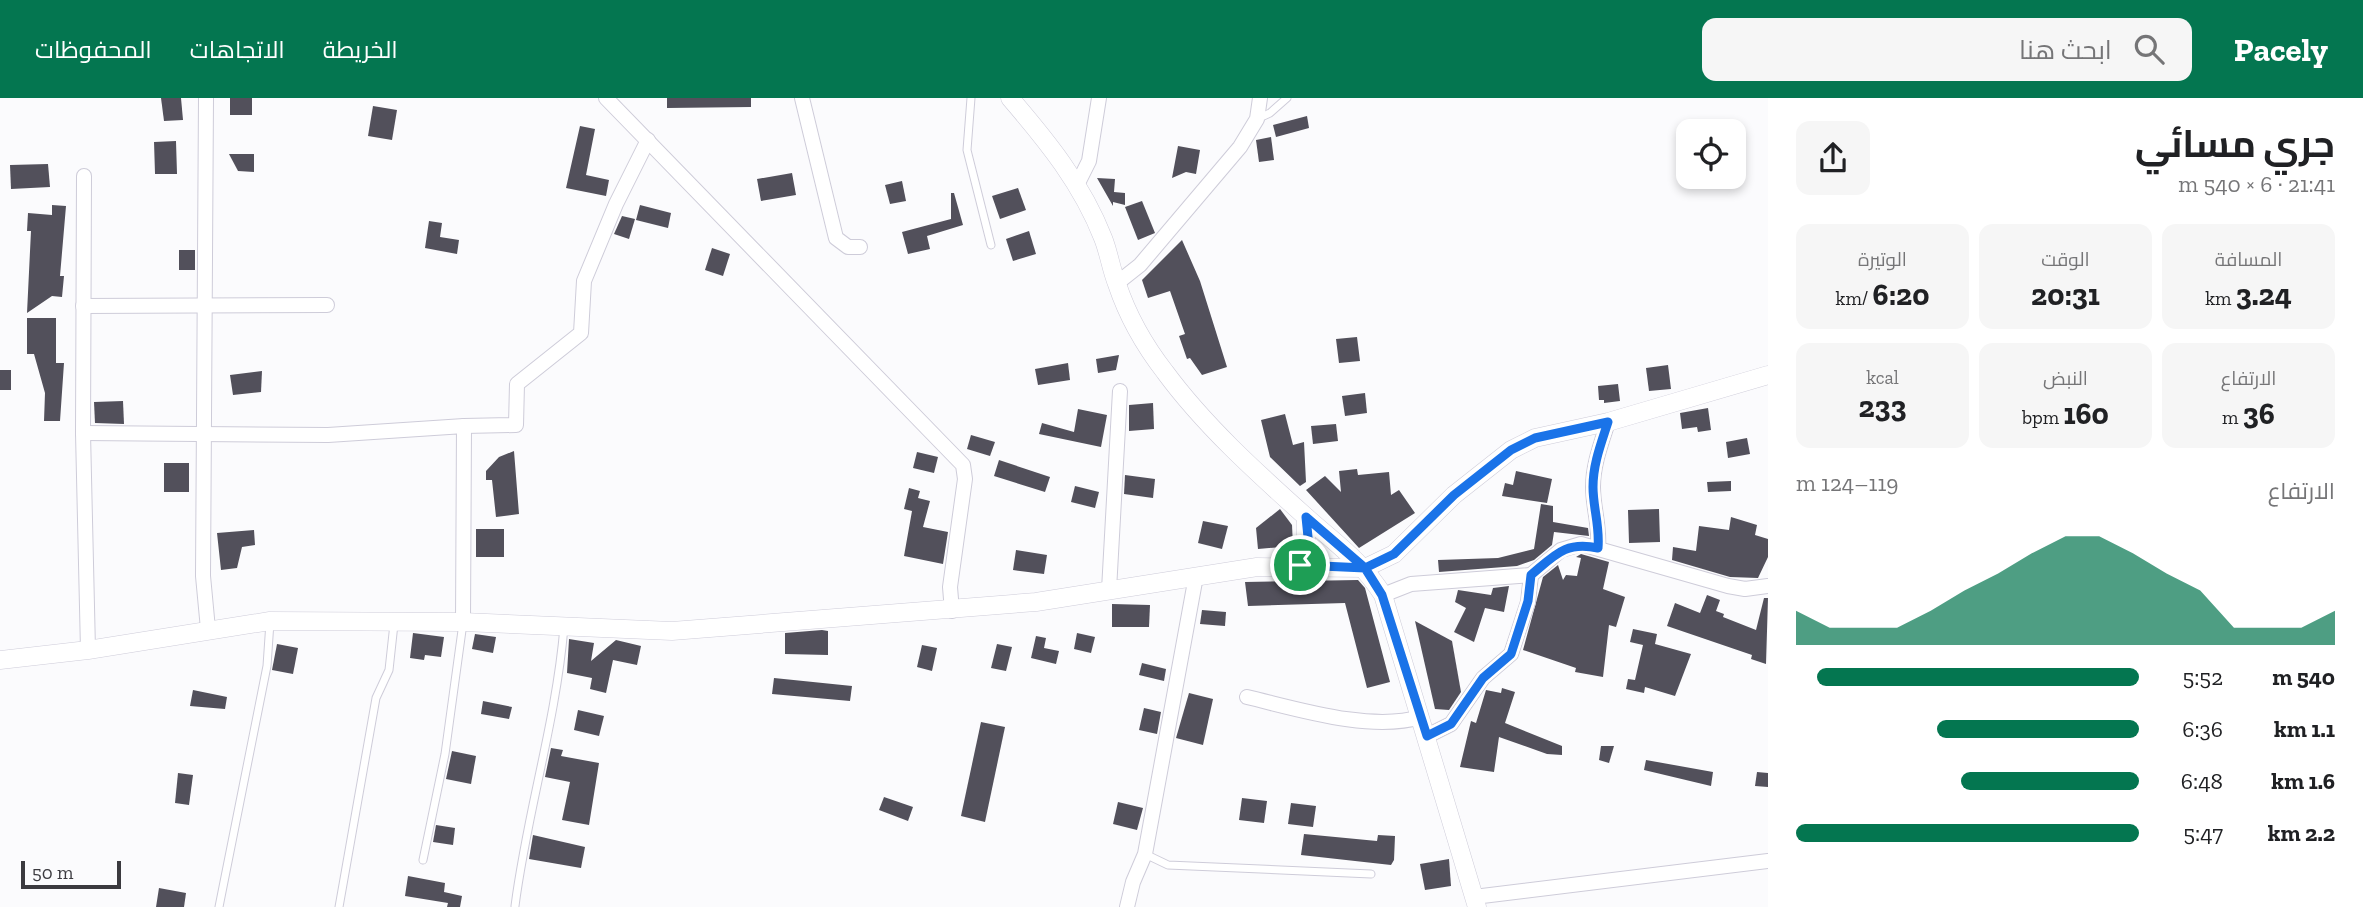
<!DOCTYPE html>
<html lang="ar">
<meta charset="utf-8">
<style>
:root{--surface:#fff;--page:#f6f6f6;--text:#202124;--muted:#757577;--accent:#047650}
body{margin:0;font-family:"Zilla Slab",Cairo,serif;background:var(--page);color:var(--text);direction:rtl;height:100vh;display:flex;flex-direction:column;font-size:26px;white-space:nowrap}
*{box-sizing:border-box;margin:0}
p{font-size:23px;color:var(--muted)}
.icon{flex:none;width:38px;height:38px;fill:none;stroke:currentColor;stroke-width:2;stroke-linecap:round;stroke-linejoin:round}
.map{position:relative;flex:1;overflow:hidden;direction:ltr}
.panel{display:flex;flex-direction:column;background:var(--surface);width:595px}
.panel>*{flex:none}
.controls{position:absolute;left:1676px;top:21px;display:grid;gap:14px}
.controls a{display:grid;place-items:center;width:70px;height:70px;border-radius:14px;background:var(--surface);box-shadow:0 4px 10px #0003;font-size:35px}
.scale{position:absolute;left:21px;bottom:18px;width:100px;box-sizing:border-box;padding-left:7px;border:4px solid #3b3a3f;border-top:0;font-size:19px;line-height:24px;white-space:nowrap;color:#3b3a3f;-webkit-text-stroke:5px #fbfbfd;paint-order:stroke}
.pin{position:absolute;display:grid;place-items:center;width:60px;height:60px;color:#fff;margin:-30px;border:4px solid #fff;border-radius:50%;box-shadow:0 2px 7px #0007}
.round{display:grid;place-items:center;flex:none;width:74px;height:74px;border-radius:14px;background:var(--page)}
.headline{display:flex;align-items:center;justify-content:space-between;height:119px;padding:0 28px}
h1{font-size:38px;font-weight:700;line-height:52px}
.metrics{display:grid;grid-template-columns:repeat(3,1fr);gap:10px;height:119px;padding:7px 28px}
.metrics div{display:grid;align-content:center;border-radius:14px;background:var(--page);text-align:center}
.metrics b{font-size:30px;font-weight:700}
.metrics small{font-size:19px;font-weight:400}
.metrics p{font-size:19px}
.chart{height:196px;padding:14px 28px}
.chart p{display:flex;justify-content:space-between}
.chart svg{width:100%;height:126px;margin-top:7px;fill:var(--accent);opacity:.7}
ul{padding:0 28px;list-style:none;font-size:23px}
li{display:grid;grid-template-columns:112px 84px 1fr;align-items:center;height:52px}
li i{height:18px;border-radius:9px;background:var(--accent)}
header{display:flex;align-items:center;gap:42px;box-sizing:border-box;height:98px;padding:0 35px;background:var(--accent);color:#fff}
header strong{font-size:33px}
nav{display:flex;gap:38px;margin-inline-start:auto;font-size:24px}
.search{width:490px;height:63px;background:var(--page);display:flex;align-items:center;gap:18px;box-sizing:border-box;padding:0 24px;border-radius:14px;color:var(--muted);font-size:26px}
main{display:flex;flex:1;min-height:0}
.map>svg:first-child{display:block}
.building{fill:#52505b}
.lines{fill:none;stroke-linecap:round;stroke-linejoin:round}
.service-casing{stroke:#ceccd9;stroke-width:9}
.minor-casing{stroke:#ceccd9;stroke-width:16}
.tertiary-casing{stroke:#ceccd9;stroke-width:19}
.service{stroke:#fff;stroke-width:7}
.minor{stroke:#fff;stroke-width:14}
.tertiary{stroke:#fff;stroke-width:18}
.route-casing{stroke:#fff;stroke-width:14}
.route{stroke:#1a73e8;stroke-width:9}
</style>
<header>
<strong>Pacely</strong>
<div class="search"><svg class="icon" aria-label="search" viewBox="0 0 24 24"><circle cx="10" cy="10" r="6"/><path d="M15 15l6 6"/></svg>ابحث هنا</div>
<nav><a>الخريطة</a><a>الاتجاهات</a><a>المحفوظات</a></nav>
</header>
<main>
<section class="panel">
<div class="headline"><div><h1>جري مسائي</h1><p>21:41 · 6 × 540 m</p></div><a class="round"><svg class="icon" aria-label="share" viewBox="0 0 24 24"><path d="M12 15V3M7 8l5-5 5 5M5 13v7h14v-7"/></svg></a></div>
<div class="metrics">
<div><p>المسافة</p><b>3.24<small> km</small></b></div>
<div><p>الوقت</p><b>20:31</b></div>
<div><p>الوتيرة</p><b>6:20<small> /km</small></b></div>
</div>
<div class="metrics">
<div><p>الارتفاع</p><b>36<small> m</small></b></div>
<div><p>النبض</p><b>160<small> bpm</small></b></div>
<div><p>kcal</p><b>233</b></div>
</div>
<div class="chart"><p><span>الارتفاع</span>119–124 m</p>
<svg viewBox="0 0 160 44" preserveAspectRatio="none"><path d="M0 44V32L10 38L20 38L30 38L40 32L50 25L60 19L70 12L80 6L90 6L100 12L110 19L120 25L130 38L140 38L150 38L160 32V44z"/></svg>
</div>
<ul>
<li><b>540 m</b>5:52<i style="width:94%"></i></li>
<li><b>1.1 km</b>6:36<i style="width:59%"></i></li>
<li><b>1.6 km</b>6:48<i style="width:52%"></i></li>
<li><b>2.2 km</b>5:47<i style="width:100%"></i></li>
</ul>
</section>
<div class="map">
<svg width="1768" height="809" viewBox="0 0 1768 809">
<rect width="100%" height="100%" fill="#fbfbfd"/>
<!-- building -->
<g class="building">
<polygon points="161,0 181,0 183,22 164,23"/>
<rect x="230" y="0" width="22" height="17"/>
<polygon points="667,0 751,0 751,9 667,10"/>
<polygon points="373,8 397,12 392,42 368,38"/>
<polygon points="1307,18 1309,30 1276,39 1273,27"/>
<polygon points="580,28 595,31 586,77 609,82 606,98 566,90"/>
<polygon points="1271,39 1274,62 1259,64 1256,42"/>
<polygon points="176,43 177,76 155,76 154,44"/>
<polygon points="1178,48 1200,52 1196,76 1186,74 1172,80"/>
<polygon points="229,56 254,56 254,74 238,73"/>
<polygon points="48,66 50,89 11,91 10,67"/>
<polygon points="792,75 796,97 761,103 757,81"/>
<polygon points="1097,80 1115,81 1114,94 1125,95 1125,107 1113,104 1113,108"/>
<polygon points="902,83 906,103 890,106 885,87"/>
<polygon points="1018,90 1026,112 1000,121 992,98"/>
<polygon points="951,95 954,95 963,127 927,138 930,151 908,156 902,134 951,121"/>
<polygon points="1142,103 1155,135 1138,142 1125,109"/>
<polygon points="52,107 66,108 60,178 64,178 62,199 52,198 27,215 31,133 27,133 28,115 52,117"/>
<polygon points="640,107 671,115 668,130 636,122"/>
<polygon points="622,118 635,121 629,141 614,136"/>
<polygon points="429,123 442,125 440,139 459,142 457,156 425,150"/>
<polygon points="1029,133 1036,156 1013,163 1006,141"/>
<polygon points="1182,142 1200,183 1227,269 1202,277 1190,260 1187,261 1179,238 1185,236 1170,193 1148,200 1142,182"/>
<polygon points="712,150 730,156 723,178 705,172"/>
<rect x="179" y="152" width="16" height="20"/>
<polygon points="27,220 56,220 56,265 64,265 60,323 44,323 45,295 34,256 27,256"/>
<polygon points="1357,239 1360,263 1339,265 1336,241"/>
<polygon points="1119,257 1116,272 1098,275 1096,261"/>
<polygon points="1068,265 1070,282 1038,287 1035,271"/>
<polygon points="1668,267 1671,291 1649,293 1646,270"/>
<rect x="0" y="272" width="11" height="20"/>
<polygon points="262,273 261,294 233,297 230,277"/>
<polygon points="1618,286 1620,303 1604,305 1604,302 1599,302 1598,288"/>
<polygon points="1365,295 1367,315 1345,318 1342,298"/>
<polygon points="123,303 124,326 95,325 94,304"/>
<polygon points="1153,305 1154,331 1129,333 1129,307"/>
<polygon points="1708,310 1711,332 1698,334 1697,329 1682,331 1680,315"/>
<polygon points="1078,311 1107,317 1101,349 1039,336 1042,325 1074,334"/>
<polygon points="1285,316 1293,347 1304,344 1306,384 1300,388 1270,359 1261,322"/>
<polygon points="1336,326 1338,343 1313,346 1311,328"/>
<polygon points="971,337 995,344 990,358 967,351"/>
<polygon points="1747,340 1750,356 1728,360 1726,344"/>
<polygon points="514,353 519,416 496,419 492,382 486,382 486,373 499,359"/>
<polygon points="917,354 938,359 934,375 913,370"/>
<polygon points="999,362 1050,379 1045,394 994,378"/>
<rect x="164" y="365" width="25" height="29"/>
<polygon points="1357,371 1358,377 1389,374 1391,397 1399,392 1415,415 1359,450 1306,392 1325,378 1341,394 1339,373"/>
<polygon points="1516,373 1552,381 1547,405 1502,398 1505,385 1513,387"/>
<polygon points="1125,377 1155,381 1153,400 1124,396"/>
<polygon points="1731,383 1731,393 1708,394 1707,384"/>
<polygon points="1075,388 1099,394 1095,410 1071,404"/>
<polygon points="909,390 920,393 918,400 930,403 923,429 948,434 943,466 904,458 912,413 904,411"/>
<polygon points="1541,406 1553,408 1553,424 1588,430 1589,438 1554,434 1552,447 1534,462 1517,468 1439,474 1438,462 1498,460 1534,451"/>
<polygon points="1280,411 1292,427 1293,448 1258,451 1256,430"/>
<polygon points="1659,411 1660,444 1629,445 1628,412"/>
<polygon points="1731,419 1757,427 1755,437 1768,441 1768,459 1758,480 1730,479 1672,462 1673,449 1696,453 1699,428 1729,432"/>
<polygon points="1203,423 1228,428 1222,451 1198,445"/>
<rect x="476" y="431" width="28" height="28"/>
<polygon points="254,432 255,447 242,449 237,470 221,472 217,435"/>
<polygon points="1016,452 1047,457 1044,476 1013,472"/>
<polygon points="1581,456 1609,464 1603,491 1625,499 1616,529 1609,527 1603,579 1575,574 1576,570 1523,552 1543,479 1558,467 1563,482 1566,477 1577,478 1581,460 1576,459"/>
<polygon points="1358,482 1365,490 1390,584 1367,590 1345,505 1248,508 1245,484"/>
<polygon points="1509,488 1504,514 1485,510 1474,544 1454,534 1466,510 1455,504 1458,492 1491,497 1493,490"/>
<polygon points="1707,497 1720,502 1716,513 1724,516 1723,519 1756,532 1764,500 1768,500 1766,566 1751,561 1752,557 1667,528 1675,505 1700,515"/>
<polygon points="1112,506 1150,507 1149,529 1112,529"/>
<polygon points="1202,512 1226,514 1225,528 1200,526"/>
<polygon points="1415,523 1452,543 1461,594 1449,612 1435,611"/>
<polygon points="1633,531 1657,536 1655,546 1691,556 1675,598 1645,589 1644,595 1626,591 1628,581 1635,582 1643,547 1630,544"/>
<polygon points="822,532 828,533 828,557 785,556 785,535"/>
<polygon points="413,535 444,539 441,559 425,557 424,562 410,560"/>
<polygon points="1077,535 1095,539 1091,555 1074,551"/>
<polygon points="475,536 496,539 493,555 472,551"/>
<polygon points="1036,538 1046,540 1044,550 1059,553 1056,566 1031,560"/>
<polygon points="569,541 594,545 591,563 616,542 641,548 637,567 613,562 606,595 590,591 592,580 567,575"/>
<polygon points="277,546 298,550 293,576 272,572"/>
<polygon points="997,546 1012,549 1006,573 991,570"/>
<polygon points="922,547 937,550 932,573 917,569"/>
<polygon points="1142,565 1166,571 1164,583 1139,577"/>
<polygon points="774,580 852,588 850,603 772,596"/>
<polygon points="1502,590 1515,594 1505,625 1562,648 1562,657 1547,656 1499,639 1494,674 1460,669 1471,623 1476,625 1486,592 1501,595"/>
<polygon points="193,592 227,599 225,611 190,608"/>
<polygon points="1189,595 1213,601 1203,647 1176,640"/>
<polygon points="483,603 512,609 509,621 481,616"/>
<polygon points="1144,610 1161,614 1157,636 1139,632"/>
<polygon points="578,612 604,618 599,638 574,632"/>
<polygon points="981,624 1005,629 985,724 961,718"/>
<polygon points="1601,648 1614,648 1609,665 1599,662"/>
<polygon points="551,650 563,652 561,658 599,665 589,727 562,722 570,684 545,679"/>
<polygon points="452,653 476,658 471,686 446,681"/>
<polygon points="1646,662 1713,674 1711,688 1644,672"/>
<polygon points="1757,674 1768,675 1768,689 1755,688"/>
<polygon points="178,675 193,677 189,707 175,705"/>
<polygon points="884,699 913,709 908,723 879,712"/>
<polygon points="1242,700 1267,703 1264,725 1239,722"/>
<polygon points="1118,704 1143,710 1137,732 1113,726"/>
<polygon points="1291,705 1316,708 1313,729 1288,726"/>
<polygon points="436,727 455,730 453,747 433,744"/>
<polygon points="1304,736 1377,743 1378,737 1395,738 1394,762 1391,767 1301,757"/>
<polygon points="533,737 585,749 581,770 529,761"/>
<polygon points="1449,761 1451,788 1425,792 1420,766"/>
<polygon points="408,778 445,785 444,794 462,798 460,809 447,809 448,805 405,798"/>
<polygon points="159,790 186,795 184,809 156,809"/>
</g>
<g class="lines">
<!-- service casing -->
<g class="service-casing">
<g id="service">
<polyline points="971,0 967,52 991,147"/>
<polyline points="1257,21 1270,15 1287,0"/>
<polyline points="1145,756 1168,767 1371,776"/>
<polyline points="423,762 445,656 463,525"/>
<path d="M515,808c12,-94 41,-184 49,-279"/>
<polyline points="219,809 267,568 270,524"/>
<polyline points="339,809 376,600 389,572 394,526"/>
</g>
</g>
<!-- minor casing -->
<g class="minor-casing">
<g id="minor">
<polyline points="206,0 203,478 208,531"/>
<polyline points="606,0 963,367 965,381 950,489 952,513"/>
<polyline points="802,0 836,140 848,149 860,149"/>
<polyline points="84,78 83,335 88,552"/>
<polyline points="1077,87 1089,63 1099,0"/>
<polyline points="1116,186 1140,167 1240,49 1257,21 1260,0"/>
<polyline points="83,208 327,207"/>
<polyline points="464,328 516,327 517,286 581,235 584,183 616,106 648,42"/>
<polyline points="83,335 328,337 464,328 463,524"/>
<path d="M1598,450c2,-22 -5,-40 -5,-61 0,-22 8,-43 15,-65"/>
<polyline points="1109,492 1120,293"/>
<polyline points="1383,497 1411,486 1531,477 1561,452 1581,446 1728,488 1745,491 1768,488"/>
<path d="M1247,599c51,12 123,35 174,20"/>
<polyline points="1427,638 1451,626 1483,580 1511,556 1528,504 1531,477"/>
<polyline points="1474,799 1768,763"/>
<polyline points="1127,809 1133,784 1145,756 1196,478"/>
</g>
</g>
<!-- tertiary casing -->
<g class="tertiary-casing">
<g id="tertiary">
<path d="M1010,0c37,43 72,86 93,140 6,15 8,31 14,46 11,33 27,61 48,88 39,53 91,100 140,144 31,28 55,43 78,79l94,312"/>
<polyline points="1300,467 1306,449 1306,419"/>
<polyline points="0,562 88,552 270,523 463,524 672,533 1036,504 1257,469 1365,470 1394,456 1454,397 1511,352 1535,340 1608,324 1768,277"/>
</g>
</g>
<!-- service -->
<use href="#service" class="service"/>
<!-- minor -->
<use href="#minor" class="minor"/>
<!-- tertiary -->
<use href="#tertiary" class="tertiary"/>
</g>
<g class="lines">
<!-- route casing -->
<g class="route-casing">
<path id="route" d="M1300,467l65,3 17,27 45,141 24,-12 32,-46 28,-24 17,-53 3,-26c24,-20 34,-34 67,-27 2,-22 -5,-40 -5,-61 0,-23 8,-43 15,-65l-73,16 -24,12 -57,45 -60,59 -29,14 -59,-51 2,20 -8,28"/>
</g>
<!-- route -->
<use href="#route" class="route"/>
</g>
</svg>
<div class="controls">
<a><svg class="icon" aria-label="locate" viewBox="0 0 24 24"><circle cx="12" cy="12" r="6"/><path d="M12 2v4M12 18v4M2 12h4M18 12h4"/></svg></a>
</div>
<div class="scale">50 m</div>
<div class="pin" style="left:1300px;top:467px;background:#1e9e55"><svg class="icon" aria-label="arrive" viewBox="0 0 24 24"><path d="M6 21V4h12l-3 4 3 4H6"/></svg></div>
</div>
</main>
